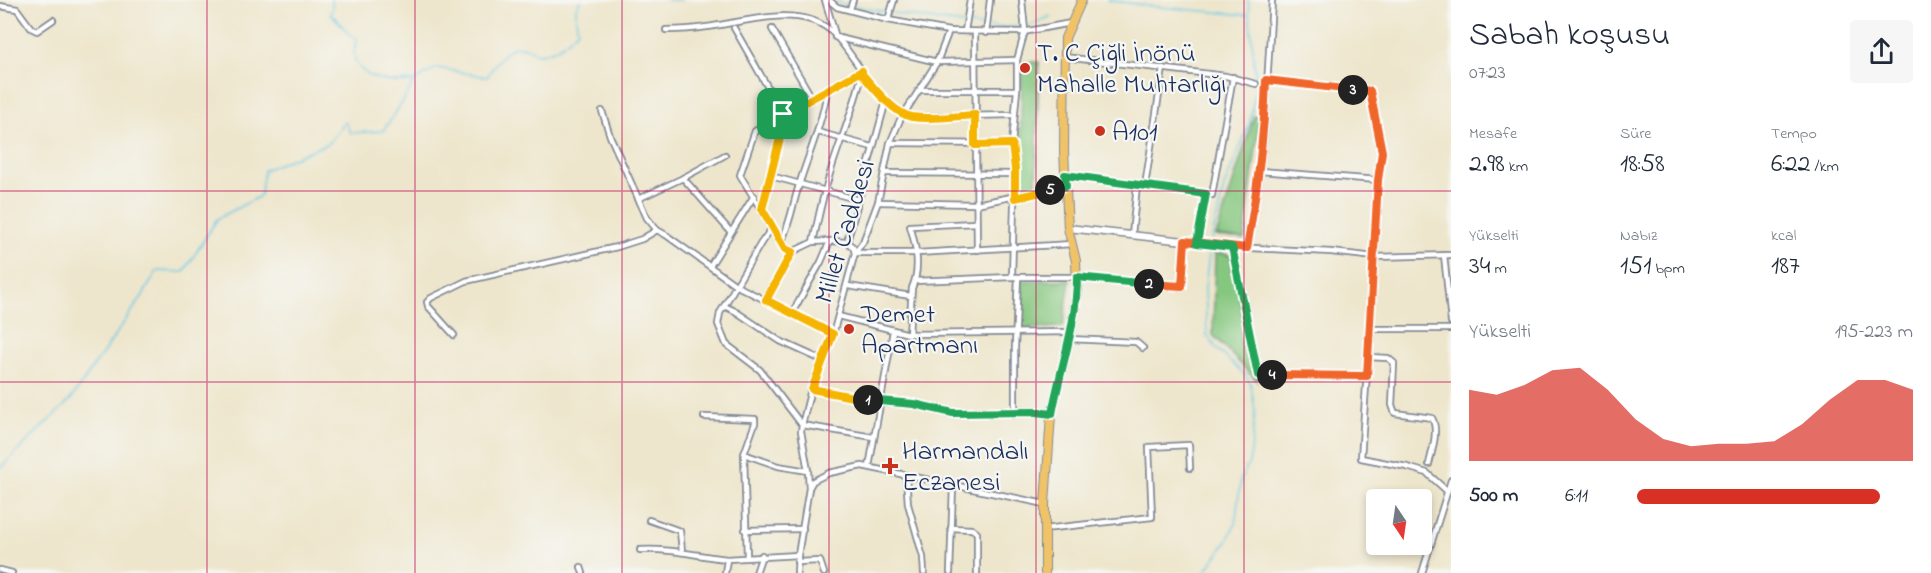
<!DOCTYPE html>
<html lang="tr">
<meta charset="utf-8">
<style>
:root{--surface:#fff;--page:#f6f6f7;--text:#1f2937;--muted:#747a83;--accent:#d93025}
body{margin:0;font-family:"Indie Flower",sans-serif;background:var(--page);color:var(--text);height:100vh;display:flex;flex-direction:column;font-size:22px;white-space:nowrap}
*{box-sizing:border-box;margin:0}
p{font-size:20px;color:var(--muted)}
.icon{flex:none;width:33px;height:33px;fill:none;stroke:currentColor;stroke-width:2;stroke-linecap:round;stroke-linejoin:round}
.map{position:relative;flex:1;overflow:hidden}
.panel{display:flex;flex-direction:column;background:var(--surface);width:480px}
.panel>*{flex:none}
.needle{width:39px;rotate:167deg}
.fabs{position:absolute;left:1366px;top:489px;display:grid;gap:12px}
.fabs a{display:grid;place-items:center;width:66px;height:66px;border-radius:6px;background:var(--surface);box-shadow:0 3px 9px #0003;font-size:30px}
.pin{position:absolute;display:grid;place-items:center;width:51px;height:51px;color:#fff;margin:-26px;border-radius:12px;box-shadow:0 3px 9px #0006}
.km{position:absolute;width:30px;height:30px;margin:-15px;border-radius:50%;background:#222;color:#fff;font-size:16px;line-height:30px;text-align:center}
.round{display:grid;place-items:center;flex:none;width:63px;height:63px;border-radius:6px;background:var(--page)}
.headline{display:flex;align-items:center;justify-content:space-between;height:102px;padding:0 18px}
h1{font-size:33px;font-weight:600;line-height:45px}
.stats{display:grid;grid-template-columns:repeat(3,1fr);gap:9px;height:102px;padding:6px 18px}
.stats div{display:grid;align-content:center}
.stats b{font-size:26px;font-weight:600}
.stats small{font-size:16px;font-weight:400}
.stats p{font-size:16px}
.chart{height:168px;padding:12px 18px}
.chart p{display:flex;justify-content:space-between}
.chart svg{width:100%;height:108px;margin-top:6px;fill:var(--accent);opacity:.7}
ul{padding:0 18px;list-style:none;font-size:20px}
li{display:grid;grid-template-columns:96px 72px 1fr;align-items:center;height:45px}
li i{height:15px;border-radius:8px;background:var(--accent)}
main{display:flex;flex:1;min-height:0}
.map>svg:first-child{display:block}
.green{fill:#86c77f;stroke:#507b6e;stroke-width:1.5}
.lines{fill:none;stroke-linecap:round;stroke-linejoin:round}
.stream{stroke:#65c6e3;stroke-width:1.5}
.minor-casing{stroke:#848a95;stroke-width:8}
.tertiary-casing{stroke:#848a95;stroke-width:9}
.primary-casing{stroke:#848a95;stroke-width:10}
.minor{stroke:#fff;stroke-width:4.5}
.tertiary{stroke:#fff;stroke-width:6}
.primary{stroke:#f1c369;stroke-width:8}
.split-1-casing{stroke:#fff;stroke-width:12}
.split-2-casing{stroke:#fff;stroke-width:12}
.split-3-casing{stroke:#fff;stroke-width:12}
.split-4-casing{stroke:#fff;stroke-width:12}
.split-5-casing{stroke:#fff;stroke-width:12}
.split-6-casing{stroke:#fff;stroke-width:12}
.split-1{stroke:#f5b400;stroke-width:8}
.split-2{stroke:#22a559;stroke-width:8}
.split-3{stroke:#f0652b;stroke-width:8}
.split-4{stroke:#f0652b;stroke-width:8}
.split-5{stroke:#22a559;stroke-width:8}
.split-6{stroke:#f5b400;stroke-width:8}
.grid{fill:none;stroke:#c2185b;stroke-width:1.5;stroke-opacity:0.55}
.poi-dot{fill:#c8321e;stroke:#f6f6f2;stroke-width:2}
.labels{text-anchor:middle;stroke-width:4.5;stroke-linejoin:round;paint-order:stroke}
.poi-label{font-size:27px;fill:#1b2f5e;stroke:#f6f6f2;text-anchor:start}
.street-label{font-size:27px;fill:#1b2f5e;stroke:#f6f6f2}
</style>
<main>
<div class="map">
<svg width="1451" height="573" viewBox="0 0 1451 573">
<rect width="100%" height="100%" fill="#f6f6f2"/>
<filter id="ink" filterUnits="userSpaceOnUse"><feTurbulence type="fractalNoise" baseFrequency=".0167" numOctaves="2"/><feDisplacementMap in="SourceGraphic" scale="12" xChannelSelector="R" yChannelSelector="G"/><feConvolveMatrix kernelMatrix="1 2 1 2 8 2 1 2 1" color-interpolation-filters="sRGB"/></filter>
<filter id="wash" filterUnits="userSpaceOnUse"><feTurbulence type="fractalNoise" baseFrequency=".008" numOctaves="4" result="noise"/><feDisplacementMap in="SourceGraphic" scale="24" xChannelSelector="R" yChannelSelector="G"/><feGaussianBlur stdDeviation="1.35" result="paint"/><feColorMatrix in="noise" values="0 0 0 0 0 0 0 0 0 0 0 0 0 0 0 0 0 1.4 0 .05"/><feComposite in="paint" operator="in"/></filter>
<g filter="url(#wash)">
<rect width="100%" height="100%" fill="#eee6cc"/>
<!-- green -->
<g class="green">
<polygon points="1022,62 1039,62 1036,187 1020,189"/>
<polygon points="1254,116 1260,117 1244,239 1216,236"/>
<polygon points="1215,253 1230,255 1257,381 1213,335"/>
<polygon points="1070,280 1063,327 1021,329 1021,281"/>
</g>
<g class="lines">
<!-- stream -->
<g class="stream">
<path d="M331,0l2,8 -3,6c11,6 14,20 27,25 -14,36 29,47 56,42 10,-2 16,-11 25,-13l49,9c13,-20 24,-42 50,-23 18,-1 29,-11 41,-24 -2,-10 -5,-22 3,-30"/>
<polyline points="667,0 681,0"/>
<polyline points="837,0 841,4 888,12"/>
<polyline points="1108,0 1149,6 1247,15"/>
<polyline points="1248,0 1256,82"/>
<path d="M893,13c42,7 86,16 129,14"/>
<polyline points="1027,27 1051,16"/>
<polyline points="1211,243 1224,187 1250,122 1256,87"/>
<polyline points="0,468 71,399 143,295 157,271 184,272 217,219 260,196 264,170 329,143 345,122 351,133 383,131 404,100 414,81"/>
<polyline points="1204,573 1226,543 1235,524 1241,479 1249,463 1251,452 1255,411 1251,385 1246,376 1217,349 1207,335 1205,287 1210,247"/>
</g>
</g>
</g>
<g filter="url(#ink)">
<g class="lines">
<!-- minor casing -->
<g class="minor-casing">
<g id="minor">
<polyline points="825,0 835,34"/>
<polyline points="829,0 837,7 888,20 949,31 1023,32 1071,23"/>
<polyline points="0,6 17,9 31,28 37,31 53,20"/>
<polyline points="850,9 853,0"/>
<polyline points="888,20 894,0"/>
<polyline points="734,28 783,114 782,130 762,209"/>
<polyline points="772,29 812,98"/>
<path d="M666,30c13,0 28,-1 41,-3 37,-5 91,-23 123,3 12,11 22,27 32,41l-107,60 -15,44 45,74 7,3 21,-10 17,-1 17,1 6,5 2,6h62l155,-9"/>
<polyline points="965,31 970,0"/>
<polyline points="975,32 977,250"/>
<polyline points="986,33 990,0"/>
<polyline points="835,37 937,62 1017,60"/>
<polyline points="1064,57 1226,76 1256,84"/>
<path d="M862,73c12,18 29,36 50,44l102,-2"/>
<polyline points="1266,80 1370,91 1382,152 1378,180 1375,257 1361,458 1407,467 1427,473 1447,491"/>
<polyline points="920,90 1017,90"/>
<polyline points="602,111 610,136 647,218 657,230 666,235 737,286 833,334"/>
<polyline points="818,132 872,147"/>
<polyline points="890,143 1012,144"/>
<polyline points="1260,171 1378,180"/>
<polyline points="885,173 1015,174"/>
<polyline points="1065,175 1206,194 1197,243"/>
<polyline points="771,176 859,200"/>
<polyline points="683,178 730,231"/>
<polyline points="1145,186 1163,68"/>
<polyline points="1206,194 1212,195 1233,77"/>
<polyline points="638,199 683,178 725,155"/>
<polyline points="878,202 976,204 1066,186"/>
<polyline points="772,228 761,243 720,313 718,324 726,344 760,370 802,425 873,437"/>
<polyline points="1132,235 1137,185"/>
<path d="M813,242c4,-17 7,-34 12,-51 10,-40 28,-77 37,-117"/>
<polyline points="847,242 886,101"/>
<path d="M781,243c9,-19 12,-39 18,-58 10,-32 23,-61 28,-94"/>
<polyline points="1220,245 1232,247 1331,252 1375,257 1451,255"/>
<polyline points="1232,247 1260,380"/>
<polyline points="1247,248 1259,180 1264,138 1272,0"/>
<polyline points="1444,255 1451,322"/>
<polyline points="710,266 754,196"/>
<polyline points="1012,277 1015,169 1012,144 1017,90 1017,60 1025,31 1022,0"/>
<polyline points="915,281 1012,277 1077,277 1182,287 1185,241"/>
<polyline points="848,286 911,296"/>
<polyline points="766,300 792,252"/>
<polyline points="724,306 735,311 780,341 822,360"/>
<polyline points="792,313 821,262 830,241"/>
<polyline points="838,316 909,334 1071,332"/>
<polyline points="1370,329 1451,329"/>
<path d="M909,334l3,-46c9,-20 4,-42 -2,-62l66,-3"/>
<polyline points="454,335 428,306 427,302 431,298 466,281 617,247 642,239 657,230"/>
<polyline points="1069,339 1136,342 1143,348"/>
<path d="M1368,357l20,1 6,5 -2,42 3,8 37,5c7,12 0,33 -3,46"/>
<polyline points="1258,374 1367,376"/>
<polyline points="811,389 881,403 913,404 953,413 1035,412 1051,415"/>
<polyline points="1015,413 1015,347 1018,277"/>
<polyline points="704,417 755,419 755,423 744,454 747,557"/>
<polyline points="744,454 778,466 808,471"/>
<polyline points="869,467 893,331"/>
<polyline points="906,476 908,504 923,557 924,573"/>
<polyline points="809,488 808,471 801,431 802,425 811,389 833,334 855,253 863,242 878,202 890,143 900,120 937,62 949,31"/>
<polyline points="649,520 680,531 682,551"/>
<polyline points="951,528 972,529 977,533 977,573"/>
<polyline points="1044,529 1152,517 1149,447 1189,445 1190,468"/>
<polyline points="745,530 803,529"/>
<path d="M640,550c30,-2 57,6 87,9l-2,14"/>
<polyline points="727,559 798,555"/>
<polyline points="797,562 820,561 824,573"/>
<polyline points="581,567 583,573"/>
<polyline points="0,570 12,573"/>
<polyline points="756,573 762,555"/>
<polyline points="797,573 798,555 809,488 813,481 829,473 862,466 1045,504"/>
<polyline points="950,573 953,486"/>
<polyline points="1422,573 1451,480"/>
</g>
</g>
<!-- tertiary casing -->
<g class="tertiary-casing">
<polyline id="tertiary" points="1068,228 1220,245"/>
</g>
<!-- primary casing -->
<g class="primary-casing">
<polyline id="primary" points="1045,573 1045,504 1051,415 1071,332 1077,290 1076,261 1068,228 1064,151 1065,38 1082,0"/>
</g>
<!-- minor -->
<use href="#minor" class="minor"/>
<!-- tertiary -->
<use href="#tertiary" class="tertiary"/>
<!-- primary -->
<use href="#primary" class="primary"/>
</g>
</g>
<g class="lines" filter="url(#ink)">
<!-- split-1 casing -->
<g class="split-1-casing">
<polyline id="split-1" points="783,114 782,130 762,209 785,249 792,252 766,300 833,334 812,389 868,400"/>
</g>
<!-- split-2 casing -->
<g class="split-2-casing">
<path id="split-2" d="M868,400l46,4 39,9 82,-1 17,2c8,-45 25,-90 25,-137l72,7"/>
</g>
<!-- split-3 casing -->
<g class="split-3-casing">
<path id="split-3" d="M1149,284l33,2 3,-45 62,7c10,-59 17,-109 19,-168l87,10"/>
</g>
<!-- split-4 casing -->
<g class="split-4-casing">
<polyline id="split-4" points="1272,375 1367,376 1378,180 1382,152 1370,91 1353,90"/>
</g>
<!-- split-5 casing -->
<g class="split-5-casing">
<polyline id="split-5" points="1050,190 1066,186 1065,175 1206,194 1197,243 1232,247 1258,375 1272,375"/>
</g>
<!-- split-6 casing -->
<g class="split-6-casing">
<path id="split-6" d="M783,114l79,-43v3c12,14 31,39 50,43 20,3 43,-1 63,-2v30l37,-1 3,25v29l35,-8"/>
</g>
<!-- split-1 -->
<use href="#split-1" class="split-1"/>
<!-- split-2 -->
<use href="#split-2" class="split-2"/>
<!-- split-3 -->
<use href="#split-3" class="split-3"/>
<!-- split-4 -->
<use href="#split-4" class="split-4"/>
<!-- split-5 -->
<use href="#split-5" class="split-5"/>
<!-- split-6 -->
<use href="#split-6" class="split-6"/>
</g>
<!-- grid -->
<path class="grid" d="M207,0v573M415,0v573M622,0v573M829,0v573M1036,0v573M1244,0v573M0,191h1451M0,382h1451"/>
<!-- markers -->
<g class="poi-dot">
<circle cx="1025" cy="68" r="6"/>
<circle cx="1100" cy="131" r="6"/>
<circle cx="849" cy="329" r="6"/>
<path d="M887 457h6v6h6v6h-6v6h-6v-6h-6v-6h6z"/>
</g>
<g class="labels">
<!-- poi labels -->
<g class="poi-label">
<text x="1037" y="61">T. C Çiğli İnönü<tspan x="1037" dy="31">Mahalle Muhtarlığı</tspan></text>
<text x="1112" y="140">A101</text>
<text x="861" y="322">Demet<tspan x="861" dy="31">Apartmanı</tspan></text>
<text x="902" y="459">Harmandalı<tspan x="902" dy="31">Eczanesi</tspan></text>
</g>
<!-- street labels -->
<g class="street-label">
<text transform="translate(844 231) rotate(-73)" y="9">Millet Caddesi</text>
</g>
</g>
</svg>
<div class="fabs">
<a><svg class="needle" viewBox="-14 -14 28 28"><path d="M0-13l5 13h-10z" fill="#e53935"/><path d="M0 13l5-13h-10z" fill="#747a83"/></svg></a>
</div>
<div class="pin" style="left:783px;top:114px;background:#1e9e55"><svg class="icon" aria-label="arrive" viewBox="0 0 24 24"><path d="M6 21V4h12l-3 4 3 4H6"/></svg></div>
<b class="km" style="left:868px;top:400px">1</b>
<b class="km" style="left:1149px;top:284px">2</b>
<b class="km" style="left:1353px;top:90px">3</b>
<b class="km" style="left:1272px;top:375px">4</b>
<b class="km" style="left:1050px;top:190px">5</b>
</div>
<section class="panel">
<div class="headline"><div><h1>Sabah koşusu</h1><p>07:23</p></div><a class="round"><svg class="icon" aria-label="share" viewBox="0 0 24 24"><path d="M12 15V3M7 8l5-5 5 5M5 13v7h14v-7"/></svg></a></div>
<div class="stats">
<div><p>Mesafe</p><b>2.98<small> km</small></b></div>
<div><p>Süre</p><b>18:58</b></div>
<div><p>Tempo</p><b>6:22<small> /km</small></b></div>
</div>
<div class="stats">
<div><p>Yükselti</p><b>34<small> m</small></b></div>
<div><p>Nabız</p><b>151<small> bpm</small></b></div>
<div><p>kcal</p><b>187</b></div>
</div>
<div class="chart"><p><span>Yükselti</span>195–223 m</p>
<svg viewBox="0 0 160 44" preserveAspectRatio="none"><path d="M0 44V15L10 17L20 13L30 7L40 6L50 15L60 27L70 35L80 38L90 37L100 37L110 36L120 29L130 19L140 11L150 11L160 15V44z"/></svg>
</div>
<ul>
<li><b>500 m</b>6:11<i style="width:88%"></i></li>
</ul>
</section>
</main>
